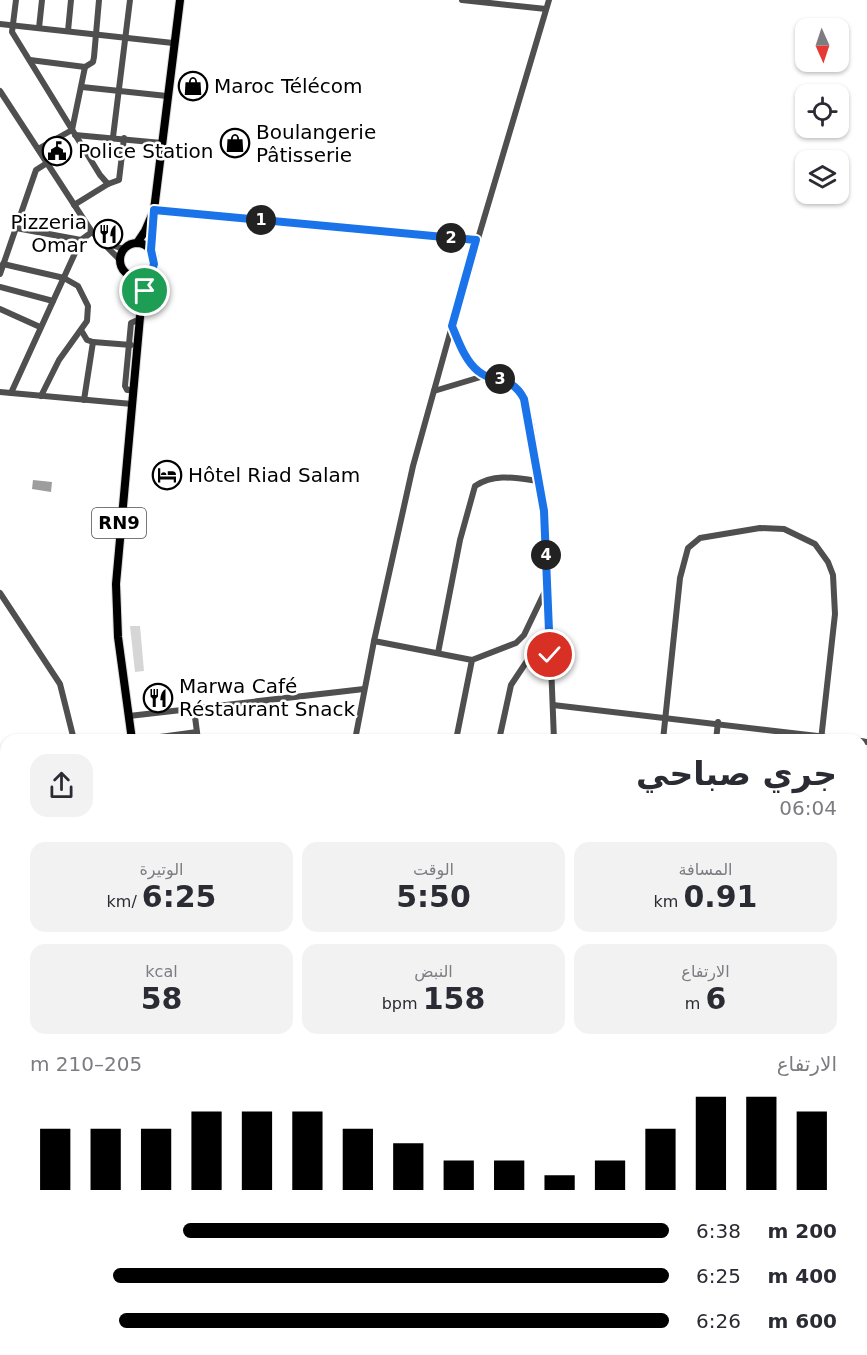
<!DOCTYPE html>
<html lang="ar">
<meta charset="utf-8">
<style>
:root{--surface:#fff;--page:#f2f2f3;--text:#2b2b33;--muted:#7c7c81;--accent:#000}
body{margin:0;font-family:"DejaVu Sans","Noto Naskh Arabic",sans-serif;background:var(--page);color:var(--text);direction:rtl;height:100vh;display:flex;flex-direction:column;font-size:22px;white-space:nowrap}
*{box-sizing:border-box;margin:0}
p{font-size:20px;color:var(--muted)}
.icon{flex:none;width:33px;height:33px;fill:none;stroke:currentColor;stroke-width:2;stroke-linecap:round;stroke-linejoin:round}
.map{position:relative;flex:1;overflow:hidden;direction:ltr}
.drawer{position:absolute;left:0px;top:734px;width:867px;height:622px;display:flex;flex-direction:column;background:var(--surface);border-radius:18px 18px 0 0;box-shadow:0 2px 4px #0004;direction:rtl}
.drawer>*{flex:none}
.needle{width:39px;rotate:177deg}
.tools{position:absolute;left:795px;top:18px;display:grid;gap:12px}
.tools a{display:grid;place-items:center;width:54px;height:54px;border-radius:12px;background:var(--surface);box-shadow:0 2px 4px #0004;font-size:30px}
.pin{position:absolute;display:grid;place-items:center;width:51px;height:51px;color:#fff;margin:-26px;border:3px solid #fff;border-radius:50%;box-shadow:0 2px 6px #0007}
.km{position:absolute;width:30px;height:30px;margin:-15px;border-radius:50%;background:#222;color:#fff;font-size:16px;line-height:30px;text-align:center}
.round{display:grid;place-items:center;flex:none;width:63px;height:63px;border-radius:18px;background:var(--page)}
.head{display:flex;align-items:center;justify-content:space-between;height:102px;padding:0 30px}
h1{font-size:33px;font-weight:700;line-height:45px}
.metrics{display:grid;grid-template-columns:repeat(3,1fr);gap:9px;height:102px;padding:6px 30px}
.metrics div{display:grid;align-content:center;border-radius:15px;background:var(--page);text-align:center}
.metrics b{font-size:30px;font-weight:700}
.metrics small{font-size:16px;font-weight:400}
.metrics p{font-size:16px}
.chart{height:168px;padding:12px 30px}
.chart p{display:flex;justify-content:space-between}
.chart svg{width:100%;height:108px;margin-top:6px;stroke:var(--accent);stroke-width:6}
ul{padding:0 30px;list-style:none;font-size:20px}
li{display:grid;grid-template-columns:96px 72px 1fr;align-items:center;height:45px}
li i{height:15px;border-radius:8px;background:var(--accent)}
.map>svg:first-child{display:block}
.green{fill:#d6d6d6}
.water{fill:#9d9d9d}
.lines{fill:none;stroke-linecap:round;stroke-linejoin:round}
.major-casing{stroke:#dbdbdb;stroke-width:10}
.minor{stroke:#4f4f4f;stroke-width:6}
.major{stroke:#000;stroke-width:8}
.route-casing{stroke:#fff;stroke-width:12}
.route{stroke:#1a73e8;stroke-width:8}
.labels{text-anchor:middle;stroke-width:5;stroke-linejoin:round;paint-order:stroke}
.shield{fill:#fff;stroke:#4c4c4c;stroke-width:1.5}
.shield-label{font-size:18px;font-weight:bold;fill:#000}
.poi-label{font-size:20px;fill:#000;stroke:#fff;text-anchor:start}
</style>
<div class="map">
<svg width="867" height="1355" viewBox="0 0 867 1355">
<rect width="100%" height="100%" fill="#fff"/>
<!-- green -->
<polygon class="green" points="130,626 140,626 144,671 135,672"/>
<!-- water -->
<polygon class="water" points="33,480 52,482 51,492 32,489"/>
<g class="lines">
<!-- major casing -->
<g class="major-casing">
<g id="major">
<circle cx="137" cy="260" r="17"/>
<polyline points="137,243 145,231 154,210 180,0"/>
<polyline points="151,250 154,218"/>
<polyline points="131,276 141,306"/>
<polyline points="132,740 118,637 116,584 141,306 149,272"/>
<polyline points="204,1350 205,1355"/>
</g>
</g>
<!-- minor -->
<g class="minor">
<polyline points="16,0 12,32 100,175 108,184 119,180 124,138"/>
<polyline points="462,0 546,9"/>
<polyline points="0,24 173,43"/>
<polyline points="39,28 42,0"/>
<polyline points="68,31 71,0"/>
<polyline points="30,60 85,67 93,62 94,57 99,0"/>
<polyline points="82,87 167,96"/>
<polyline points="0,91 92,232 120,260"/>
<polyline points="75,135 162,143"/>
<polyline points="113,137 130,0"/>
<polyline points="38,149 72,130 85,67"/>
<polyline points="74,205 108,184"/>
<polyline points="154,210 476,240"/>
<polyline points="16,228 81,240"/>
<polyline points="108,244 124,249"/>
<polyline points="3,264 64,278 78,286 88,306 87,321 59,360 41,396"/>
<polyline points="0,274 36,170 47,163"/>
<polyline points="0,287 53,301"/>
<polyline points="0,309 40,327"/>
<polyline points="452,326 413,466 374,641 472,660"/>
<polyline points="81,330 87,340 93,342 131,345"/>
<polyline points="134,390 127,390 125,386 131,323 140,319"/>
<polyline points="434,391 484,376"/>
<polyline points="0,392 132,404"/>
<polyline points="11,393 81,240 92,232"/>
<polyline points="84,400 93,342"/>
<path d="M539,481c-4,-23 -6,-80 -23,-95 -8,-8 -21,-6 -31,-10 -18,-8 -26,-34 -33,-50l97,-326"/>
<polyline points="548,587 554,740"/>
<polyline points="0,593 60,684 74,740"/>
<path d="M438,653l22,-113 15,-54c20,-13 41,-8 64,-5l5,30 4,74 -24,50 -8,8 -44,17 -16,80"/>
<polyline points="553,705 852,740"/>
<polyline points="194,709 198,740"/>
<polyline points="129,716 364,689"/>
<polyline points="138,740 197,732"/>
<polyline points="355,740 374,641"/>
<polyline points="499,740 511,685 549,628"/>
<polyline points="663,740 680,578 688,548 700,538 760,528 784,529 815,544 828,562 833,575 835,614 821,740"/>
<polyline points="716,740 718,722"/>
<polyline points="861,741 867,742"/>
<polyline points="861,841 867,801"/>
<polyline points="861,1137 867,1154"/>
<polyline points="0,1230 6,1229"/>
<polyline points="488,1350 489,1355"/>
<polyline points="531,1350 532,1355"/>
<polyline points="289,1355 294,1350"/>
<polyline points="464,1355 479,1350"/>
<polyline points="757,1355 757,1350"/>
</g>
<!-- major -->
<use href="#major" class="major"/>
</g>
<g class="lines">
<!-- route casing -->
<g class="route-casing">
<path id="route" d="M145,291l9,-27 -3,-14 3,-40 322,30 -24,86c6,14 13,35 26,45 18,15 33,3 46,28l20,112 6,144"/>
</g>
<!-- route -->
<use href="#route" class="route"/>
</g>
<!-- icons -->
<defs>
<g id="shop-ring" transform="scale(1.5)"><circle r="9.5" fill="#fff" stroke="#000" stroke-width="1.5"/><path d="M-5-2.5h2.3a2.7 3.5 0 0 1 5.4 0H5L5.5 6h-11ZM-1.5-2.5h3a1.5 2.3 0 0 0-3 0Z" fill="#000"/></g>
<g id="civic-ring" transform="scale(1.5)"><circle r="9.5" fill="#fff" stroke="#000" stroke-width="1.5"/><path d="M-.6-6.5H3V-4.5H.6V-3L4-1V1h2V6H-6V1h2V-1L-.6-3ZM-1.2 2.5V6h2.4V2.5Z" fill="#000"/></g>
<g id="restaurant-ring" transform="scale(1.5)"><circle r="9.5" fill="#fff" stroke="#000" stroke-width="1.5"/><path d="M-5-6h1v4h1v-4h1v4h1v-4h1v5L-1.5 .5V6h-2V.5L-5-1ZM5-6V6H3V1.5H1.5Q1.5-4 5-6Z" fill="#000"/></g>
<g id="hotel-ring" transform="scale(1.5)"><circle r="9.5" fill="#fff" stroke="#000" stroke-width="1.5"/><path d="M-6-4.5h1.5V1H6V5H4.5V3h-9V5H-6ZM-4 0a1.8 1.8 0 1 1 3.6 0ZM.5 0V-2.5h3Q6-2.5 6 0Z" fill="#000"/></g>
</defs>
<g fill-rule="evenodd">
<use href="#shop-ring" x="193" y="86"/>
<use href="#shop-ring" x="235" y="143"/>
<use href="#civic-ring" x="57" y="151"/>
<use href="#restaurant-ring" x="108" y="234"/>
<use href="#hotel-ring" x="167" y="475"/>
<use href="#restaurant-ring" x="158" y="698"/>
</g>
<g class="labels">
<!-- shield labels -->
<rect class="shield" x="92" y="508" width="54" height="30" rx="4.5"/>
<g class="shield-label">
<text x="119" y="529">RN9</text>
</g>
<!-- poi labels -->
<g class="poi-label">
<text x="214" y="93">Maroc Télécom</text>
<text x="256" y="139">Boulangerie<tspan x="256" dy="23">Pâtisserie</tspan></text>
<text x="78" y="158">Police Station</text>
<text x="87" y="229" text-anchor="end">Pizzeria<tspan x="87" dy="23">Omar</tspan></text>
<text x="188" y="482">Hôtel Riad Salam</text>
<text x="179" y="693">Marwa Café<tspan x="179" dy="23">Réstaurant Snack</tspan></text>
</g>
</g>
</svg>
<div class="tools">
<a><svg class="needle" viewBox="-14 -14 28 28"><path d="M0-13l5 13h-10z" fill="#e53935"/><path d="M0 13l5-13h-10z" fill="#7c7c81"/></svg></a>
<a><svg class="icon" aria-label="locate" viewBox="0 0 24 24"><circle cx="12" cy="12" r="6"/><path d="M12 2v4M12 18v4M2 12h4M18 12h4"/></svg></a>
<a><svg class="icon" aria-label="layers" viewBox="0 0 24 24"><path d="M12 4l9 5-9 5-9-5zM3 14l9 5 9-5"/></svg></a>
</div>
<div class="pin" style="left:145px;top:291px;background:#1e9e55"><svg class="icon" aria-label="arrive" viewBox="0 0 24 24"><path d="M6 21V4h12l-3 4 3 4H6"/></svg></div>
<div class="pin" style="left:550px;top:655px;background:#d93025"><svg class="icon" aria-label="check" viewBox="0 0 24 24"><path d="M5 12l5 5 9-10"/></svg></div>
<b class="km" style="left:261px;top:220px">1</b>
<b class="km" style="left:451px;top:238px">2</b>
<b class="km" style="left:500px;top:379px">3</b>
<b class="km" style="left:546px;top:555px">4</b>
<section class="drawer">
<div class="head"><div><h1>جري صباحي</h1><p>06:04</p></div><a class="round"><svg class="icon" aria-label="share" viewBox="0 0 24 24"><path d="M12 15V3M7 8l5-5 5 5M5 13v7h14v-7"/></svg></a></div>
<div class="metrics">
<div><p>المسافة</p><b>0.91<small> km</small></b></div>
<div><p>الوقت</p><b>5:50</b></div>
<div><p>الوتيرة</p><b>6:25<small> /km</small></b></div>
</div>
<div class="metrics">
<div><p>الارتفاع</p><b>6<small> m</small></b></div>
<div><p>النبض</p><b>158<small> bpm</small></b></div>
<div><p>kcal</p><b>58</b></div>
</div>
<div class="chart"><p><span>الارتفاع</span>205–210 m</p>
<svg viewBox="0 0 160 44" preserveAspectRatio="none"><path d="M5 44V19M15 44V19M25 44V19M35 44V12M45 44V12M55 44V12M65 44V19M75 44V25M85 44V32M95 44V32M105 44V38M115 44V32M125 44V19M135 44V6M145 44V6M155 44V12"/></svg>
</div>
<ul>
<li><b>200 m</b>6:38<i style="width:76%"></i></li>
<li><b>400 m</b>6:25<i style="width:87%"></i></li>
<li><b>600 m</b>6:26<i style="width:86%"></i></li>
</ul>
</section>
</div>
